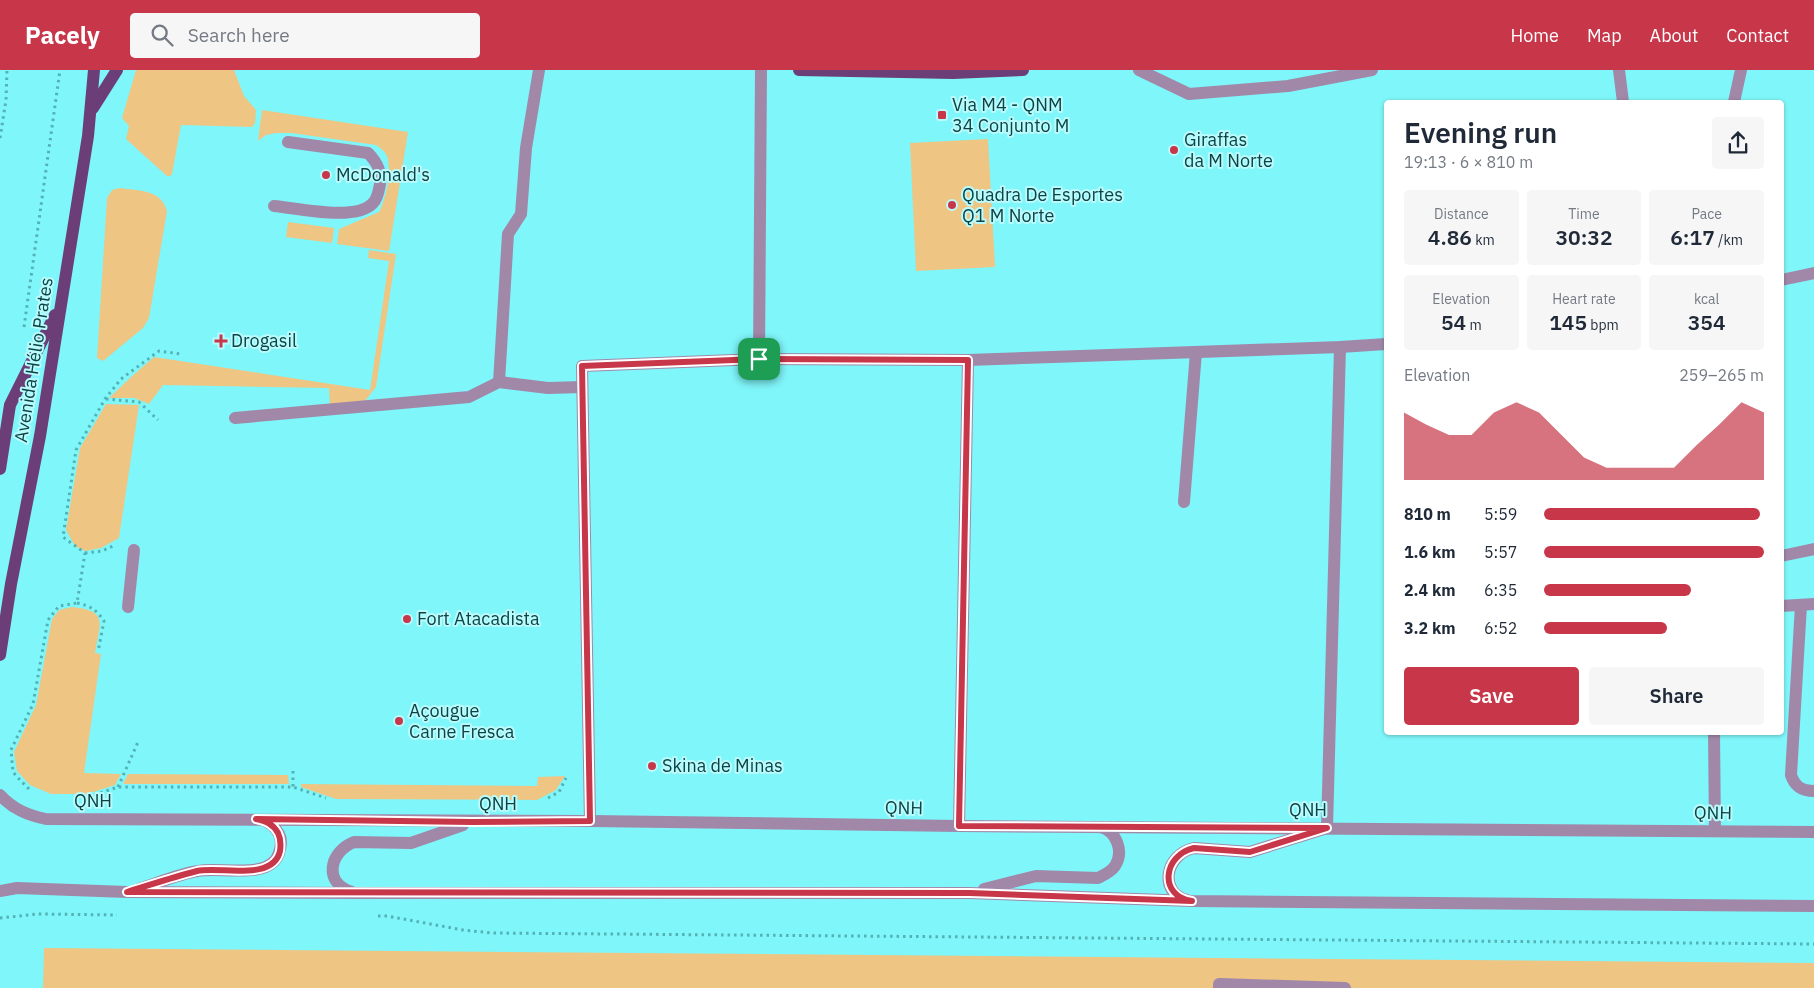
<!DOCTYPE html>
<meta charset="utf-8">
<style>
:root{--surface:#fff;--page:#f6f6f7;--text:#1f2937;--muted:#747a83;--accent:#c73749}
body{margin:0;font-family:"IBM Plex Sans",sans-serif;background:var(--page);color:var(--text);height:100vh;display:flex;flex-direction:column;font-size:19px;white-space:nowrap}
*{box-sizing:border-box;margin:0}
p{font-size:16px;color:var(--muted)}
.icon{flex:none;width:28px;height:28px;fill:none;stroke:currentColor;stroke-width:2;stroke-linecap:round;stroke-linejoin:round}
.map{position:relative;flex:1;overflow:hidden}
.details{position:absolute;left:1384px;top:30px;width:400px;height:635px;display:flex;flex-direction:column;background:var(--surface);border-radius:5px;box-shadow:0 1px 4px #0004}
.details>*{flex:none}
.pin{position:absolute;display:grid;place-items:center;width:42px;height:42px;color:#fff;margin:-21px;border-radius:10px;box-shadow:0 2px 8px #0006}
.round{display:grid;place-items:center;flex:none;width:52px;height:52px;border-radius:5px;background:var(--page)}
.summary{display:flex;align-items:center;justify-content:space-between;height:85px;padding:0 20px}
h1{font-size:28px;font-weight:600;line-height:38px}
.stats{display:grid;grid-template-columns:repeat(3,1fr);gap:8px;height:85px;padding:5px 20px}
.stats div{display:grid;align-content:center;border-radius:5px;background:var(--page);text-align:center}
.stats b{font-size:21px;font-weight:600}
.stats small{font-size:14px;font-weight:400}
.stats p{font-size:14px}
.chart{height:140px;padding:10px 20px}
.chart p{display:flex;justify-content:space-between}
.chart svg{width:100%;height:90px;margin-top:5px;fill:var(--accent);opacity:.7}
.primary-button{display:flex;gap:10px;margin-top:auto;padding:10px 20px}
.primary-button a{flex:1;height:58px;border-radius:5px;background:var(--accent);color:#fff;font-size:20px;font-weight:600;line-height:58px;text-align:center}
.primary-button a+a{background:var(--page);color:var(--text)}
ul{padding:0 20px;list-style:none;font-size:16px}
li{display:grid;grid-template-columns:80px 60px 1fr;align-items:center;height:38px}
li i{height:12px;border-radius:6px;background:var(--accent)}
header{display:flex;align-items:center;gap:30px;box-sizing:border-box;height:70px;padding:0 25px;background:var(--accent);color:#fff}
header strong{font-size:24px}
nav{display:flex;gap:28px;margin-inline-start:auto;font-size:18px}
.search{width:350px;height:45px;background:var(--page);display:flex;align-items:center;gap:12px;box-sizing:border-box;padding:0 18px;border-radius:5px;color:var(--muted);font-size:19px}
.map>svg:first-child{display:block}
.green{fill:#efc583}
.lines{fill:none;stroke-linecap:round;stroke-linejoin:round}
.path{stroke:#53b2b5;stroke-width:3;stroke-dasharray:2.5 4;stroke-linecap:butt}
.minor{stroke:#a188a9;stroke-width:12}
.major{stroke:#6b3e78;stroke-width:12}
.route-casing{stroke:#fff;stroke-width:10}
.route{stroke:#c73749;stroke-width:6}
.poi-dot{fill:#c73749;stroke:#bafbfd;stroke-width:2}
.labels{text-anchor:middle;stroke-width:4;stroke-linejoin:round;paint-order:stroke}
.poi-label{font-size:18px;fill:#0c4344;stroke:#bafbfd;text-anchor:start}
.street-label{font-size:18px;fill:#0c4344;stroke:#bafbfd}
</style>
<header>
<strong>Pacely</strong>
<div class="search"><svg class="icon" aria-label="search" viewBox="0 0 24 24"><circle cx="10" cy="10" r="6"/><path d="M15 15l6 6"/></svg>Search here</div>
<nav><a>Home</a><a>Map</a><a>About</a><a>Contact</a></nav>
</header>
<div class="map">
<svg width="1814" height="918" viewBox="0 0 1814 918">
<rect width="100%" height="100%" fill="#7ff6fa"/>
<!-- green -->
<g class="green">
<polygon points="136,0 234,0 244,26 256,40 255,53 252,57 181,55 172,104 170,106 167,106 126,69 129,56 122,48"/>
<path d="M262,40l146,22 -19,119 -52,-7 2,-15 40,-17c7,-13 12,-37 9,-52 -1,-7 -6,-11 -12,-15l-85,-12h-15l-10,2 -8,6z"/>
<polygon points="988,69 995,197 916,201 910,73"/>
<path d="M120,118c19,3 41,1 47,23l-18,107 -6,10 -40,33 -6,-3 10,-160 5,-8z"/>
<polygon points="288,152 334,158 332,173 286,167"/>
<polygon points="369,180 396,184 376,317 365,331 330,337 329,318 163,315 149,334 134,328 109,328 131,307 154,287 370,320 389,191 368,188"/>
<polygon points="106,334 139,335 119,468 101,478 85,481 75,476 66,460 80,378"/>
<path d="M72,537c37,4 28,15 23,46l6,1 -17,119 37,1 -6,11 -28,9h-36l-21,-9 -13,-14 -3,-19 22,-47 16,-86 7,-9z"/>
<polygon points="128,704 288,705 289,714 123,714"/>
<polygon points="565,706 556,720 537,730 336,729 301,717 301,714 537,716 538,707"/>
<polygon points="44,878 1814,893 1814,918 43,918"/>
</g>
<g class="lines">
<!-- path -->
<g class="path">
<polyline points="0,68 6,30 7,0"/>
<polyline points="24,257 60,0"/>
<polyline points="106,329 139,332 158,350"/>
<polyline points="85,483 102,481 113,476"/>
<path d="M77,533c13,3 19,6 27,18l-6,31"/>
<polyline points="293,701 293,717"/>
<polyline points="118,717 138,672"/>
<polyline points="29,719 20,710 13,702 11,680 33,634 48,550 59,536 77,533 85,483 63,467 76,380 105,329 121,309 159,281 181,284"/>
<polyline points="88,727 118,717 293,717 326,728"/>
<polyline points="548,728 559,722 566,708"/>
<polyline points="378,846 387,846 463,860 492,863 1814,874"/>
<polyline points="0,848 38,844 117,845"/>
</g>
<!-- minor -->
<g class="minor">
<polyline points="1139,0 1189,24 1288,16 1372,0"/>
<polyline points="1619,0 1623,32"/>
<polyline points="1734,32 1741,0"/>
<path d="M274,136c23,2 82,16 99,-3 5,-5 6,-13 7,-19 2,-13 -3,-22 -12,-31l-80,-11"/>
<polyline points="1781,210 1814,203"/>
<polyline points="759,289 761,0"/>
<polyline points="499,312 508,164 521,144 526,78 539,0"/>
<polyline points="235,348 469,327 499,312 548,318 582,317"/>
<polyline points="1184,432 1196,282"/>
<polyline points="1781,486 1814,479"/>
<path d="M1801,535l-10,170c4,12 11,16 23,16"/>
<polyline points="1781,536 1814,534"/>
<polyline points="128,537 134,480"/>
<polyline points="1714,662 1715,761"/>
<path d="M0,725c13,14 27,20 46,24l544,2 369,5 855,6"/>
<polyline points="590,751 582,296 759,289 968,290 1340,277 1386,274"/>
<polyline points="959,756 968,290"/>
<path d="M139,819c19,-6 39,-15 59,-18 22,-5 72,10 81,-18 2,-6 3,-13 0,-19 -4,-7 -9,-12 -17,-14"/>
<path d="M984,819l52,-13 62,2c6,-3 13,-6 17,-12 9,-14 2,-35 -15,-39"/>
<polyline points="0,821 17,818 127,822 358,823 970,823 1192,831 1814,836"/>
<path d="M352,822c-29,-9 -23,-40 2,-50l57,1 52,-18"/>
<path d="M1187,830c-28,-7 -23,-45 7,-52l56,4 77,-24 13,-481"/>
<polyline points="1219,918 1219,914 1345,918"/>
</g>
<!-- major -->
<g class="major">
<polyline points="799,0 953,3 1023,0"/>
<polyline points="93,38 117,0"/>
<polyline points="0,399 10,335 55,245"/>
<polyline points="0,585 11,514 40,366 88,66 94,0"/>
</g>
</g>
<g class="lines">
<!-- route casing -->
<g class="route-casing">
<path id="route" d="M759,289l209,1 -9,466 368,2 -77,24 -56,-4c-31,7 -36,48 -2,53l-222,-8 -843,-1c23,-7 46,-15 70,-21 23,-5 76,11 83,-20 1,-7 1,-12 -2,-18 -5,-9 -12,-12 -22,-14l216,3 118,-1 -8,-455z"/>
</g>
<!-- route -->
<use href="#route" class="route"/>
</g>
<!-- markers -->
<g class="poi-dot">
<rect x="937" y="40" width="10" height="10" rx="2.5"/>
<circle cx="1174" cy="80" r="5"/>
<circle cx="326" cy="105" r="5"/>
<circle cx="952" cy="135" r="5"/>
<path d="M218.5 263.5h5v5h5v5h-5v5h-5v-5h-5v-5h5z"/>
<circle cx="407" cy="549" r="5"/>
<circle cx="399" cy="651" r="5"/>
<circle cx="652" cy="696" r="5"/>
</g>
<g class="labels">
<!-- poi labels -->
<g class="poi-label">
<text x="952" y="41">Via M4 - QNM<tspan x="952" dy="21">34 Conjunto M</tspan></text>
<text x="1184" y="76">Giraffas<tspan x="1184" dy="21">da M Norte</tspan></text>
<text x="336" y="111">McDonald's</text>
<text x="962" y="131">Quadra De Esportes<tspan x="962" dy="21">Q1 M Norte</tspan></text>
<text x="231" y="277">Drogasil</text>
<text x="417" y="555">Fort Atacadista</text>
<text x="409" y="647">Açougue<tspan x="409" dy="21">Carne Fresca</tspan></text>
<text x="662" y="702">Skina de Minas</text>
</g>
<!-- street labels -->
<g class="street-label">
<text transform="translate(34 290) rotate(-81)" y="6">Avenida Hélio Prates</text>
<text x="93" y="737">QNH</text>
<text x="498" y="740">QNH</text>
<text transform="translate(904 738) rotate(1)" y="6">QNH</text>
<text x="1308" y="746">QNH</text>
<text transform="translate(1713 743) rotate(1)" y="6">QNH</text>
</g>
</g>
</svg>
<div class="pin" style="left:759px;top:289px;background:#1e9e55"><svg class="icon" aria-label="arrive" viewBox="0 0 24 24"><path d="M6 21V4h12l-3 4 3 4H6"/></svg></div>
<section class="details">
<div class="summary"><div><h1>Evening run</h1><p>19:13 · 6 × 810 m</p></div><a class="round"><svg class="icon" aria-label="share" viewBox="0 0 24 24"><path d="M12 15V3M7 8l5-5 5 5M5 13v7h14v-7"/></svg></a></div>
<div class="stats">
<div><p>Distance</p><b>4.86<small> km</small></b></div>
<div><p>Time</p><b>30:32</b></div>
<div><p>Pace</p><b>6:17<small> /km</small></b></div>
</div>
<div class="stats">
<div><p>Elevation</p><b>54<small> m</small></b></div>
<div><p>Heart rate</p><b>145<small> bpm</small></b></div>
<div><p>kcal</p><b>354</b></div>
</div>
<div class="chart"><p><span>Elevation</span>259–265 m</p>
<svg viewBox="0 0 160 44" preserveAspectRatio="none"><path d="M0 44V11L10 17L20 22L30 22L40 11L50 6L60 11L70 22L80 33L90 38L100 38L110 38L120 38L130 27L140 17L150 6L160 11V44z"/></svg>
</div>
<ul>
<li><b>810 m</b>5:59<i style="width:98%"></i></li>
<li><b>1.6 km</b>5:57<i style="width:100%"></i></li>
<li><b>2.4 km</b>6:35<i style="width:67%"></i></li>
<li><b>3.2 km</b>6:52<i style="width:56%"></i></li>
</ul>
<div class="primary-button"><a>Save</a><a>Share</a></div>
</section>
</div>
